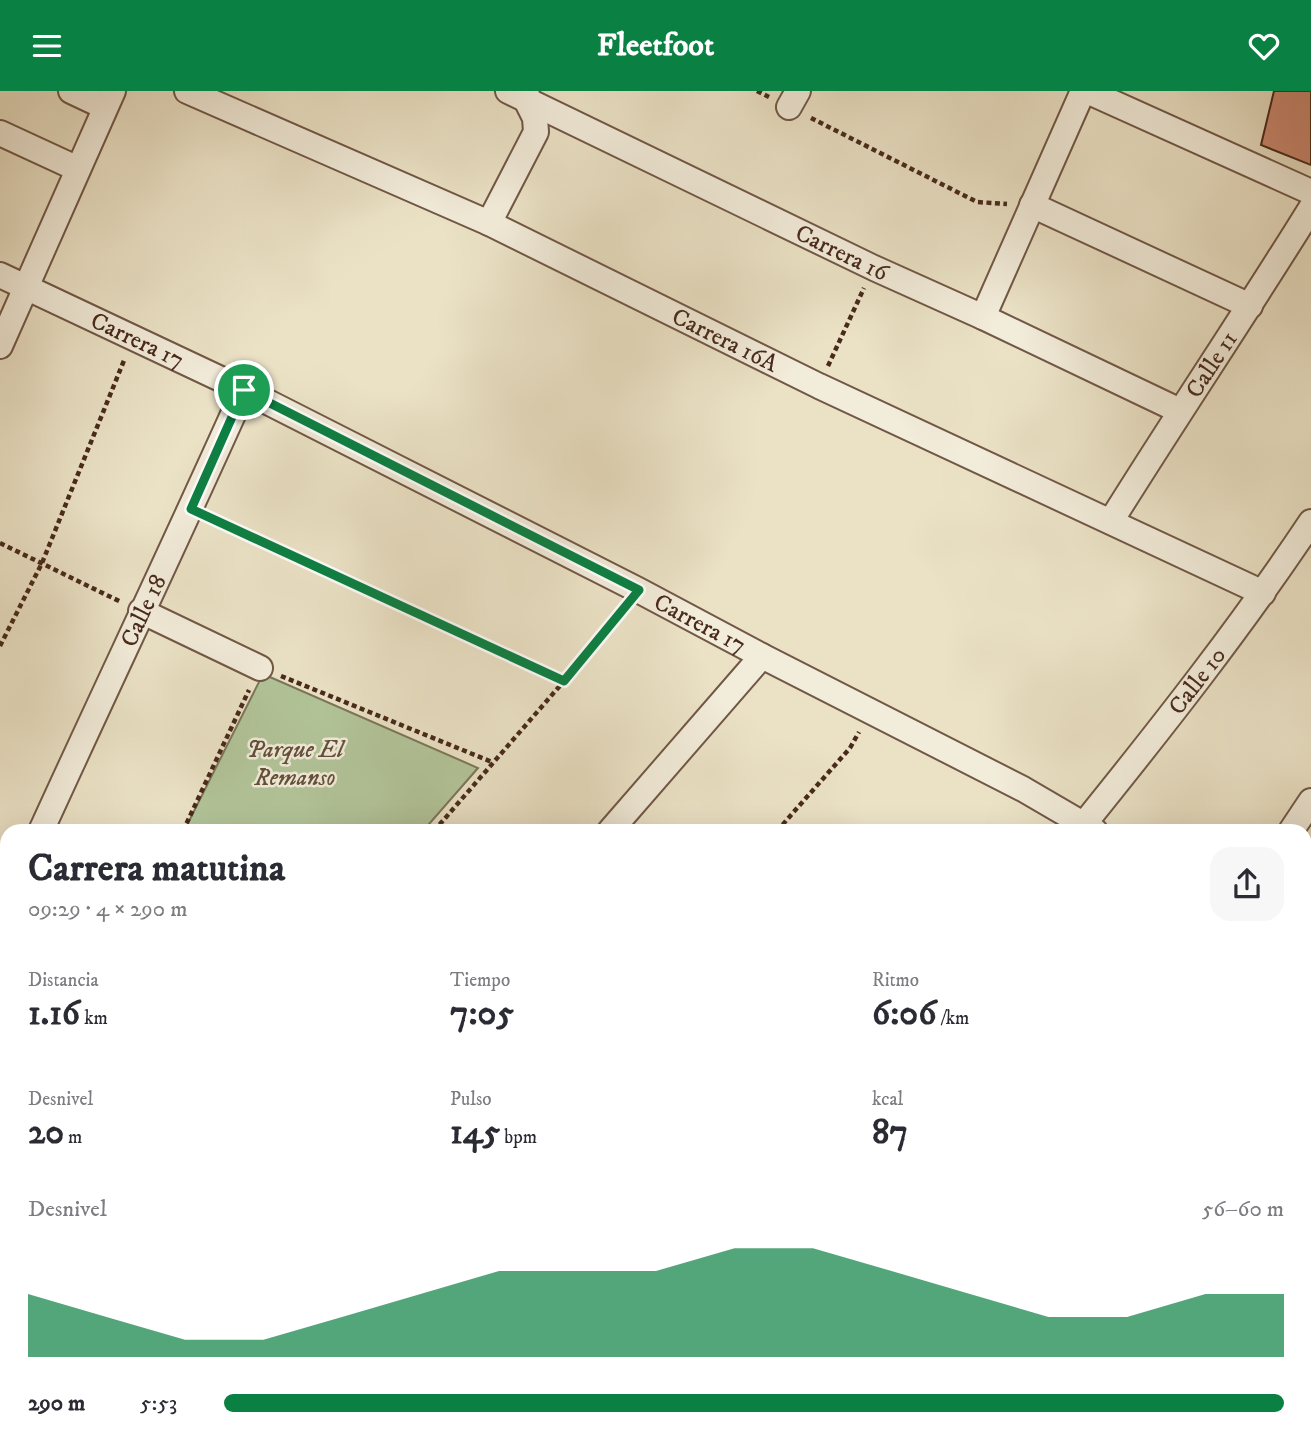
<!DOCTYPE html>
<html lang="es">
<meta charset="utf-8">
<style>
:root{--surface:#fff;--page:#f7f7f7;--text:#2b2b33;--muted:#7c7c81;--accent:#0b8043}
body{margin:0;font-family:"IM FELL DW Pica",serif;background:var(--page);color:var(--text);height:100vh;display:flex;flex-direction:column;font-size:26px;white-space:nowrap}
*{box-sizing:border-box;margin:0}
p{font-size:23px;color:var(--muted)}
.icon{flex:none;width:38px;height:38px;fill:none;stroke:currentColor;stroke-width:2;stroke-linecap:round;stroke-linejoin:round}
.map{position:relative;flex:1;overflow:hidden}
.details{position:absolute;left:0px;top:733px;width:1312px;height:621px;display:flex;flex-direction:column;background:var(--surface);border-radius:21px 21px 0 0;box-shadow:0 7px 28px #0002}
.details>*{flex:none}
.pin{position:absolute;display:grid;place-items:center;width:60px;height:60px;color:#fff;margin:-30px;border:4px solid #fff;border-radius:50%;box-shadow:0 2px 7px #0007}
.round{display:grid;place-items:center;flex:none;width:74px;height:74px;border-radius:21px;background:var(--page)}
.head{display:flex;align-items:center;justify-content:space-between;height:119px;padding:0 28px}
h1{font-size:38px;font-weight:700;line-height:52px}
.stats{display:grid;grid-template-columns:repeat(3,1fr);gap:10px;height:119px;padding:7px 28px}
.stats div{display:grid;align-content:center}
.stats b{font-size:35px;font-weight:700}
.stats small{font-size:19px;font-weight:400}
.stats p{font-size:19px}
.chart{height:196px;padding:14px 28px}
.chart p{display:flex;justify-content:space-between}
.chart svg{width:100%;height:126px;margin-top:7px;fill:var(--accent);opacity:.7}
ul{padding:0 28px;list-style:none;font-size:23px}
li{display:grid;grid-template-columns:112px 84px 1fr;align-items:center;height:52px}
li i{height:18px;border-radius:9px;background:var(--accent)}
header{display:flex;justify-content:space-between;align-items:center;height:91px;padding:0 28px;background:var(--accent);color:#fff;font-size:32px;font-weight:700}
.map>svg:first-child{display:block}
.green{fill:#b2c499;stroke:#7d765a;stroke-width:2}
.building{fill:#cc8a72;stroke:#48291b;stroke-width:2}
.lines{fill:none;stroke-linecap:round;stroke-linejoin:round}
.service-casing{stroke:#715746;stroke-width:16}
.minor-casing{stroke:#715746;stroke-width:28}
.path{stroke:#48291b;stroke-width:4.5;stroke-dasharray:5 3.5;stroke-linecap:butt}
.service{stroke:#f2ecda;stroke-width:12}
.minor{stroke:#f2ecda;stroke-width:24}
.route-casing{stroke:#fff;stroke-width:14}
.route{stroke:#0b8043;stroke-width:9}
.labels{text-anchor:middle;stroke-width:5;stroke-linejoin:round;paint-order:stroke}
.street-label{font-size:24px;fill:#48291b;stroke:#f2ecda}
.park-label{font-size:24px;font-style:italic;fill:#62503a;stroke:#f2ecda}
</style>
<header><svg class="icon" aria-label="menu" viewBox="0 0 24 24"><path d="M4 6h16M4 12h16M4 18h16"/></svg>Fleetfoot<svg class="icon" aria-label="heart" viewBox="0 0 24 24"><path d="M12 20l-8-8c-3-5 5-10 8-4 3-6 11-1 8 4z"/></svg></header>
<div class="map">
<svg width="1311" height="1353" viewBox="0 0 1311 1353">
<rect width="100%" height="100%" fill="#ebe2c6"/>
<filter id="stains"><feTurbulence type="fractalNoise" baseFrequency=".00286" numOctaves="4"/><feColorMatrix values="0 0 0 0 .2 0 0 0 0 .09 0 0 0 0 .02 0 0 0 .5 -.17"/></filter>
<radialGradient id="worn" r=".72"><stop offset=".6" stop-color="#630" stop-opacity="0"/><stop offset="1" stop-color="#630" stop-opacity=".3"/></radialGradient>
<!-- green -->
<polygon class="green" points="263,583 478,677 423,740 184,740"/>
<!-- building -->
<polygon class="building" points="1274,0 1311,0 1311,74 1261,54"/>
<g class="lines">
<!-- service casing -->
<g class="service-casing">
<polyline id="service" points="385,1348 393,1353"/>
</g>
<!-- minor casing -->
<g class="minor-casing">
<g id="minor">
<polyline points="71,0 105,16"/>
<path id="s1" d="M187,0l302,132 330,163 444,207"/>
<path id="s2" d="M508,0l366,177 109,49 197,94"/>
<polyline points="1087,0 1311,101"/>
<polyline points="789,16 798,0"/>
<polyline points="0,42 78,78"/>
<polyline points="1032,114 1250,215"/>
<polyline points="489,132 536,41 535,27 525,7 527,4"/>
<path id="s3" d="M0,184l244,115 394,200 124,66 261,133 72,42"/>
<polyline points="983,226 1083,0"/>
<polyline points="0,255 113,0"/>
<path id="s4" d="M1111,430c66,-106 135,-208 200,-313"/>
<polyline points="141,520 260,577"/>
<path id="s5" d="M41,740c67,-147 137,-293 203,-441"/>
<polyline points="610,740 762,565"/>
<path id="s6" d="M1075,740l9,-7c79,-98 157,-197 227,-302"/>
<polyline points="1291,740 1311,710"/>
<polyline points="0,793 7,796"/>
<polyline points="1306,882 1311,886"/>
<polyline points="1306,924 1311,916"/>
<polyline points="1306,1133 1311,1125"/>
<polyline points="1306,1342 1311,1334"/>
<polyline points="1281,1348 1285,1353"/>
<polyline points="348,1353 355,1348"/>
</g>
</g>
<!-- path -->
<g class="path">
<polyline points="757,0 769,6"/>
<polyline points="811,27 977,111 1007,113"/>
<polyline points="828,275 864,197"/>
<polyline points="211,427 564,590"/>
<polyline points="0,452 121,511"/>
<polyline points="0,555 42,472 125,267"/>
<polyline points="281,585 492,671"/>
<polyline points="183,740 249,599"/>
<polyline points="434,740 564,590 624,517"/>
<polyline points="777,740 850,657 859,641"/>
<polyline points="0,830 7,834"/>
</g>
<!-- service -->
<use href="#service" class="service"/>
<!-- minor -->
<use href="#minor" class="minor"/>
</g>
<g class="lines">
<!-- route casing -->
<g class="route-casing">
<polygon id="route" points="244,299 639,499 564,590 191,418"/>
</g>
<!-- route -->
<use href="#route" class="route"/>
</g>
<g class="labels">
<!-- street labels -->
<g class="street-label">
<text dy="8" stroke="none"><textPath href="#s2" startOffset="371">Carrera 16</textPath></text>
<text dy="8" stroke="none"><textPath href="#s3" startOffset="152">Carrera 17</textPath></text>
<text dy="8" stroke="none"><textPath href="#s1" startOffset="593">Carrera 16A</textPath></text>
<text dy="8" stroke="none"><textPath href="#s4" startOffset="186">Calle 11</textPath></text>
<text dy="8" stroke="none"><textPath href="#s5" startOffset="243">Calle 18</textPath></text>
<text dy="8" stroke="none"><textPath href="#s3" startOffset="782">Carrera 17</textPath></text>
<text dy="8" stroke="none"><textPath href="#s6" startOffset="194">Calle 10</textPath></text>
</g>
<!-- park labels -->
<g class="park-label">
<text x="295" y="666">Parque El<tspan x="295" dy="28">Remanso</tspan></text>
</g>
</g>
<rect width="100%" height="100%" filter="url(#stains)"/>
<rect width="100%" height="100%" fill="url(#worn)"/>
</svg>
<div class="pin" style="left:244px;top:299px;background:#1e9e55"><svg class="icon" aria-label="arrive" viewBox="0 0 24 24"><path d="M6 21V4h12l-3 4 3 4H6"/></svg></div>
<section class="details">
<div class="head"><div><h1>Carrera matutina</h1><p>09:29 · 4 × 290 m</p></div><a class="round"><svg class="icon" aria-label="share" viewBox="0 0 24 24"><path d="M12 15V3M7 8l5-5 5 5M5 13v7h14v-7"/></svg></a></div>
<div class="stats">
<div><p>Distancia</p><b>1.16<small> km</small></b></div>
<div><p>Tiempo</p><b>7:05</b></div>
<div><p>Ritmo</p><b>6:06<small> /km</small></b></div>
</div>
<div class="stats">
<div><p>Desnivel</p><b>20<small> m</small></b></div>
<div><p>Pulso</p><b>145<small> bpm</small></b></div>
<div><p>kcal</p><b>87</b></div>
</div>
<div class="chart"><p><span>Desnivel</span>56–60 m</p>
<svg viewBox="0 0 160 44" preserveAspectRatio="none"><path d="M0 44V22L10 30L20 38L30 38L40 30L50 22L60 14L70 14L80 14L90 6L100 6L110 14L120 22L130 30L140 30L150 22L160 22V44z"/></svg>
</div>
<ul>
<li><b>290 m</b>5:53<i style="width:100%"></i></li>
</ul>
</section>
</div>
